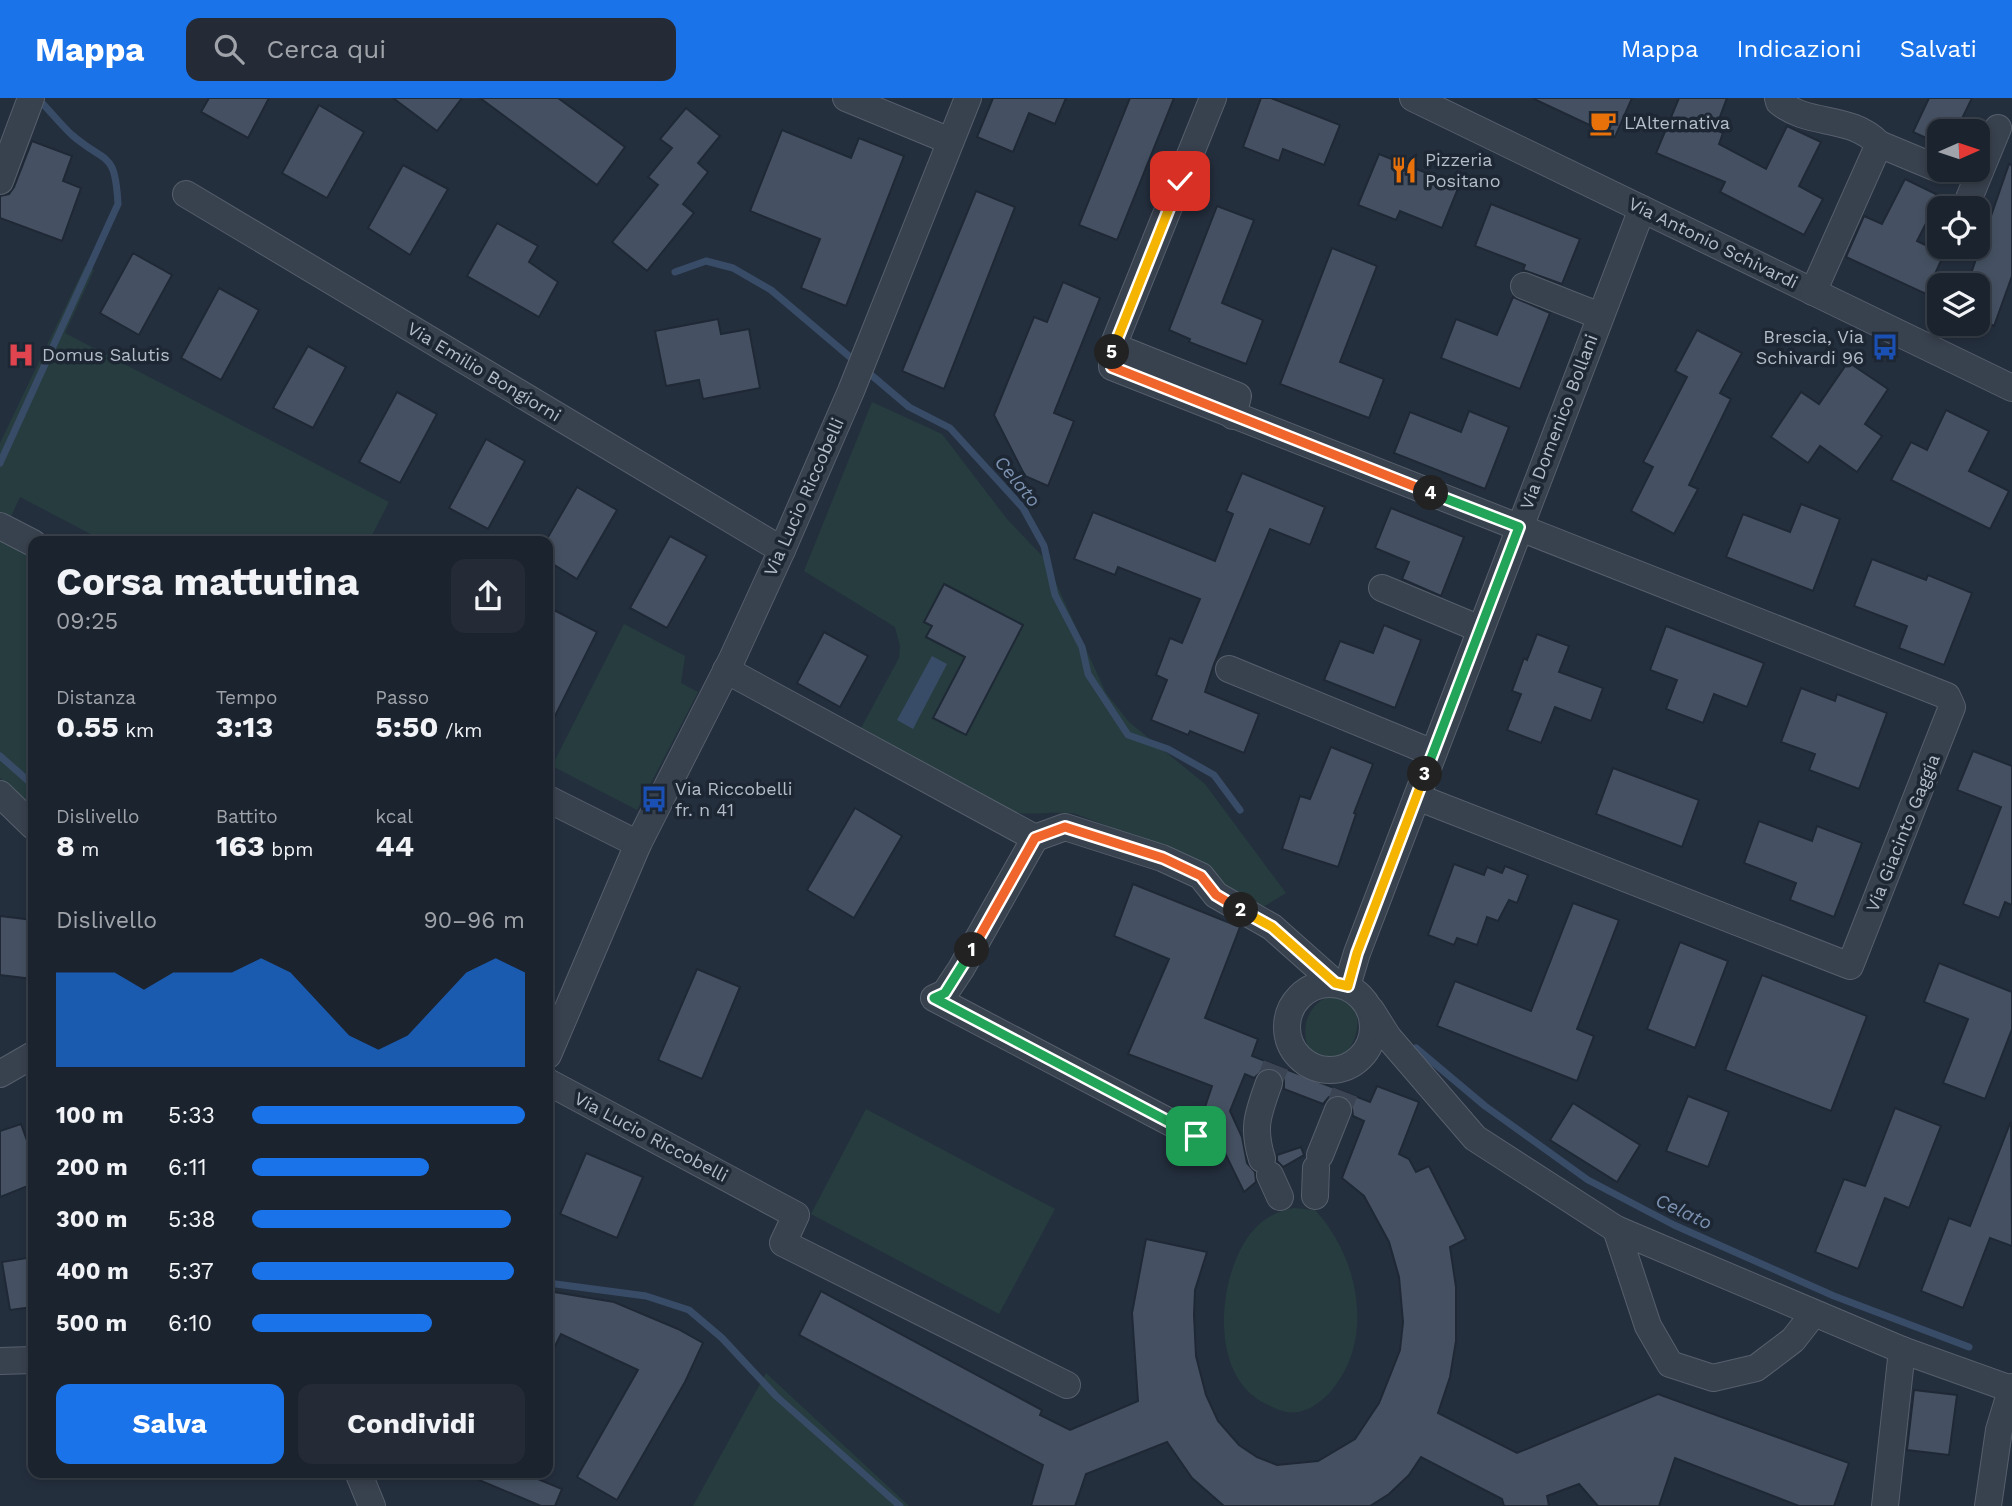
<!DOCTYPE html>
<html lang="it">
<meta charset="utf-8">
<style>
:root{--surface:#1b232e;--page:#242b36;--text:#f1f3f6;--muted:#a0a4aa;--line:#39404a;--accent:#1a73e8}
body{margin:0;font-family:"Work Sans",sans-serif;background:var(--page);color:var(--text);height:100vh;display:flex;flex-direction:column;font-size:26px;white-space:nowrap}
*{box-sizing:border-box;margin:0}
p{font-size:23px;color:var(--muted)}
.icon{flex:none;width:38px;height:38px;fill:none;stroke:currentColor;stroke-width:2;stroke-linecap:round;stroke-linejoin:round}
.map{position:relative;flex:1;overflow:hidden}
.drawer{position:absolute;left:28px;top:438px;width:525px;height:942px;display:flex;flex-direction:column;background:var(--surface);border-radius:14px;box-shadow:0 4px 10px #0003,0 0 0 2px var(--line)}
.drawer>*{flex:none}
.needle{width:46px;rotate:87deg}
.buttons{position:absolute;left:1927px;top:21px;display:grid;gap:14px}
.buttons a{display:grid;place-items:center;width:63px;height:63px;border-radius:14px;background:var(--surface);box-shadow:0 4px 10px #0003,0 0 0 2px var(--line);font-size:35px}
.pin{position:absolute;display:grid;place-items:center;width:60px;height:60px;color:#fff;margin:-30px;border-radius:14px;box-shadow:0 4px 10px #0006}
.km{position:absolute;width:35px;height:35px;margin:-18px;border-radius:50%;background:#222;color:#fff;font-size:19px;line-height:35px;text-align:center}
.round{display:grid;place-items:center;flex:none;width:74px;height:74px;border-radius:14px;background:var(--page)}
.head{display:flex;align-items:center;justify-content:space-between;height:119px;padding:0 28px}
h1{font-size:38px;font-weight:700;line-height:52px}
.stats{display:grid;grid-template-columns:repeat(3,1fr);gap:10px;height:119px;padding:7px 28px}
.stats div{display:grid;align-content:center}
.stats b{font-size:30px;font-weight:700}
.stats small{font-size:19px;font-weight:400}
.stats p{font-size:19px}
.chart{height:196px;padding:14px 28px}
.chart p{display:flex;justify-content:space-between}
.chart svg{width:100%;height:126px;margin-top:7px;fill:var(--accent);opacity:.7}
.action{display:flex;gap:14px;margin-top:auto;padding:14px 28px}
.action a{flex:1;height:80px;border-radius:14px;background:var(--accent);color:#fff;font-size:28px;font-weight:700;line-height:80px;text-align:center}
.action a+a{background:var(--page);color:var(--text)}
ul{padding:0 28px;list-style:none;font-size:23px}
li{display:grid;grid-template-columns:112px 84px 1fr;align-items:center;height:52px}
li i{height:18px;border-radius:9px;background:var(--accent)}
header{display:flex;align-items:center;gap:42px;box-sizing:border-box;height:98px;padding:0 35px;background:var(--accent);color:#fff}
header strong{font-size:33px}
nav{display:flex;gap:38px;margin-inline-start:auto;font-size:24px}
.search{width:490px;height:63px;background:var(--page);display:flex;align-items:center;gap:18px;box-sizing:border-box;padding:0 24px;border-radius:14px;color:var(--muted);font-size:26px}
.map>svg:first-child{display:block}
.green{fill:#263c3f}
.water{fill:#394c67}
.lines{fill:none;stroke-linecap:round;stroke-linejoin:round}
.stream{stroke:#394c67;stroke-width:7}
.building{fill:#455162;stroke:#1f2835;stroke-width:2}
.minor-tunnel{stroke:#3a4453;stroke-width:26;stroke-dasharray:26 13;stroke-linecap:butt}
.minor-casing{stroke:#565f6c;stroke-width:28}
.minor{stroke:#38414e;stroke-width:26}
.split-1-casing{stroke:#fff;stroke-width:14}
.split-2-casing{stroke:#fff;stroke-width:14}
.split-3-casing{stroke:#fff;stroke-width:14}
.split-4-casing{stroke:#fff;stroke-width:14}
.split-5-casing{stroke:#fff;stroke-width:14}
.split-6-casing{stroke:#fff;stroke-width:14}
.split-1{stroke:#22a559;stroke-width:9}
.split-2{stroke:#f0652b;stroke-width:9}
.split-3{stroke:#f5b400;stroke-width:9}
.split-4{stroke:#22a559;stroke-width:9}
.split-5{stroke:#f0652b;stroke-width:9}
.split-6{stroke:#f5b400;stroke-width:9}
.labels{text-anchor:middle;stroke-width:7;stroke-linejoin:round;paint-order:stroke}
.poi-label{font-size:18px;fill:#b4bcc9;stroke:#1d2633;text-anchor:start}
.street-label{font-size:18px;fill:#b4bcc9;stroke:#1d2633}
.water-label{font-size:19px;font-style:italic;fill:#7c92b1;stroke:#1d2633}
</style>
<header>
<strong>Mappa</strong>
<div class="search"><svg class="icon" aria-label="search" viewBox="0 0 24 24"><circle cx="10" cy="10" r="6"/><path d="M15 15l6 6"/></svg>Cerca qui</div>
<nav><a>Mappa</a><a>Indicazioni</a><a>Salvati</a></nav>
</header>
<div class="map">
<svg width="2012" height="1408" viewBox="0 0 2012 1408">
<rect width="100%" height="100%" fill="#242f3e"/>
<!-- green -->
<g class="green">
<polygon points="85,168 94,172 65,235 389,404 369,443 104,443 20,399 9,423 0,428 0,345"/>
<path d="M872,304l70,32 65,85 38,40 61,134 23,29 76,62 81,109 -26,16 -29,-11 -32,-37 -123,-47c-21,-3 -40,1 -61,-1l-154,-85 38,-70 1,-12 -5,-19 -91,-56z"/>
<polygon points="0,440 33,456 33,710 0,680"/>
<polygon points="624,526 685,558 681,585 698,594 637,712 552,668"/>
<path d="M1341,896c36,17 7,91 -32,56 -11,-25 2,-54 32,-56z"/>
<polygon points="866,1011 1055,1111 999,1216 811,1116"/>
<path d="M1294,1110l21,2c42,45 60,124 20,176 -8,11 -21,22 -33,25 -13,4 -24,-1 -36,-7 -45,-22 -48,-83 -36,-127 10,-34 27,-63 64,-69z"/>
<polygon points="766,1275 909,1408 693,1408"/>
</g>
<!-- water -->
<polygon class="water" points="932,558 947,566 913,631 897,622"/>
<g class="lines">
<!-- stream -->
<g class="stream">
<polyline points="675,174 706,163 733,170 771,192 909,309 950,330 1023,410 1044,448 1055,497 1082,549 1088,576 1128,637 1168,651 1214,677 1240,712"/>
<path d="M0,365l118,-259c-3,-54 -11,-39 -46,-69 -11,-10 -21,-23 -31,-33"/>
<polyline points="0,658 33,687"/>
<polyline points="1416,950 1485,1008 1588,1082 1674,1127 1834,1198 1969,1249"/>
<polyline points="548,1185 646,1198 689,1212 722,1240 776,1298 900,1408"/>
</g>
</g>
<!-- building -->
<g class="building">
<polygon points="209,0 269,0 248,40 201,14"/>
<polygon points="393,0 462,0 437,33"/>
<polygon points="480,0 558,0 625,49 597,87"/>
<polygon points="993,0 1066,0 1055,26 1029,15 1013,54 977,39"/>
<polygon points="1130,0 1174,0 1117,142 1079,127"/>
<polygon points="1261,0 1271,0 1340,27 1324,67 1283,51 1279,63 1243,49"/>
<polygon points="1532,0 1632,0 1615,39"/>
<polygon points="1679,0 1727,0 1715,32 1723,35 1719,46 1766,71 1787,28 1821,44 1799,88 1823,101 1804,137 1720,94 1725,84 1656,55"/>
<polygon points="1929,0 1972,0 1956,33 1939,33 1939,46 1913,34"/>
<polygon points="319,7 364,34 327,100 282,75"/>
<polygon points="686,10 720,38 698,65 708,74 683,106 694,115 647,173 612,144 658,87 648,79 672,50 660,41"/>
<polygon points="782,32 851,60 859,40 904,58 846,208 801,190 820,141 750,113"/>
<polygon points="32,43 72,58 63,83 81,90 62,143 0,120 0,98 9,96 14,89"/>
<polygon points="1379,56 1459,88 1442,130 1400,113 1396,122 1358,107"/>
<polygon points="2009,66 2012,67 2012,178 1994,228 1978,220 1978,187 1967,187"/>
<polygon points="403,67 448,91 410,157 368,130"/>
<polygon points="1905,81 1940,98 1917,143 1944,156 1926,196 1846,159 1864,118 1882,126"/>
<polygon points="976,93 1015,109 944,291 902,273"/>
<polygon points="1491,106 1580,141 1562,186 1523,172 1525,167 1475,148"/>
<polygon points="1217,108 1254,122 1222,205 1263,222 1246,266 1189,244 1190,241 1169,232"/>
<polygon points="497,125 538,148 529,164 558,184 539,219 467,178"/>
<polygon points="1332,150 1377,168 1340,264 1384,281 1369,320 1280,286"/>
<polygon points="133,155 172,177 139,237 100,215"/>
<polygon points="1063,184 1100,200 1054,315 1074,323 1048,388 1025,378 994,317 1034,219 1047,224"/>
<polygon points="219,190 259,212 221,282 181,260"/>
<polygon points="1513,199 1550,215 1520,291 1441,260 1456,221 1497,237"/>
<polygon points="718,221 721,236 749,231 760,290 703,301 699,282 666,288 655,233"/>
<polygon points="1697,232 1742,255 1720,295 1731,301 1689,387 1698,391 1674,436 1631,413 1653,369 1643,364 1687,279 1675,273"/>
<polygon points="308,248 346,269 313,330 273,310"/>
<polygon points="1848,264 1888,291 1865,326 1882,338 1857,374 1820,348 1808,365 1771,339 1801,294 1819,306"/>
<polygon points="397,294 437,316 400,385 359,364"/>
<polygon points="1946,312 1989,333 1969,373 2009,393 1990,431 1891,382 1911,344 1927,352"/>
<polygon points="1469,313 1509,329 1485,391 1394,355 1410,314 1461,334"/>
<polygon points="486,341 525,363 488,431 449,410"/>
<polygon points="1242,375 1325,409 1310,447 1270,431 1214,566 1205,594 1259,616 1244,655 1190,633 1188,637 1151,622 1167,582 1156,577 1170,540 1182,545 1200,501 1118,469 1115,477 1074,461 1093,414 1215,463 1233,416 1226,413"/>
<polygon points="577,389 617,412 577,481 548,463 548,439"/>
<polygon points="1801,406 1840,421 1813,493 1726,459 1743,416 1790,434"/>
<polygon points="1391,410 1464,439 1441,498 1402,481 1409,464 1375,450"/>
<polygon points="670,438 707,458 667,530 630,510"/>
<polygon points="1872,461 1926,482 1928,477 1972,495 1944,567 1899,550 1907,528 1854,508"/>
<polygon points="944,486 1023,527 966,637 933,620 965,559 926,539 932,528 924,524"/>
<polygon points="548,509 597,534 548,632"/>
<polygon points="1384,527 1421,542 1395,610 1324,582 1340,543 1373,555"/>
<polygon points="1666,528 1764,565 1747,609 1714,596 1703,625 1666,611 1677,582 1650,572"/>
<polygon points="824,534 868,558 840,609 797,585"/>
<polygon points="1537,536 1569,548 1559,574 1603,590 1591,623 1555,609 1541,645 1507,632 1521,596 1512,593 1524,560 1527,562"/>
<polygon points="1801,590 1835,603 1837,596 1887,615 1859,691 1809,672 1815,656 1781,644"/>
<polygon points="1331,649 1373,666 1354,715 1356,716 1338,769 1282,751 1300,698 1310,701"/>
<polygon points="1973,653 2012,668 2012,807 2005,804 1999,820 1963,806 2001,709 1957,692"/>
<polygon points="1613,670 1699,702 1682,749 1596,716"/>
<polygon points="855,710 902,738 854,820 807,792"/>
<polygon points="1759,723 1812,743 1817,728 1862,745 1834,819 1790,802 1796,785 1744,765"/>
<polygon points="1454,766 1484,777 1487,769 1502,775 1505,768 1528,777 1517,805 1509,802 1498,823 1487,819 1477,847 1457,840 1454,847 1428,837"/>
<polygon points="1133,786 1240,829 1205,920 1258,941 1252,958 1370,1004 1377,988 1419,1004 1399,1056 1409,1061 1416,1074 1429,1068 1466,1141 1450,1149 1456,1189 1456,1243 1450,1279 1438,1315 1517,1355 1658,1296 1849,1365 1834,1408 1799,1408 1675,1360 1659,1408 1598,1408 1579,1386 1547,1398 1549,1408 1504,1408 1502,1401 1421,1359 1409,1377 1389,1396 1370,1408 1224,1408 1192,1380 1167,1344 1086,1376 1075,1408 1031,1408 1043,1367 799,1237 821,1193 1042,1312 1040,1317 1070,1332 1138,1303 1132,1215 1146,1141 1207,1154 1195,1192 1194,1217 1196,1258 1206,1297 1218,1323 1239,1347 1257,1359 1277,1367 1318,1363 1355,1341 1379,1305 1393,1270 1400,1252 1403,1224 1399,1179 1389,1144 1364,1098 1342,1080 1364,1023 1353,1018 1351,1003 1343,997 1329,999 1323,1006 1284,991 1284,982 1275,970 1266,970 1254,980 1245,976 1230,1013 1242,1039 1247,1065 1255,1074 1256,1084 1244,1094 1204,1012 1212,988 1128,956 1169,861 1114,838"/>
<polygon points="1573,805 1619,822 1577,931 1594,938 1577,983 1437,928 1455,883 1531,913"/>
<polygon points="0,818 33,822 33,881 0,877"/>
<polygon points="1680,844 1728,863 1695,950 1647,931"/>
<polygon points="1939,865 2012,894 2012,931 1985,1001 1943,985 1968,921 1924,904"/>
<polygon points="697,871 740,889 702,981 658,962"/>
<polygon points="1762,877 1867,918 1831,1013 1725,972"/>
<polygon points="1688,998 1729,1014 1708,1069 1666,1053"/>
<polygon points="1573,1005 1640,1047 1617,1084 1550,1042"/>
<polygon points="1895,1010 1941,1028 1909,1110 1885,1100 1858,1171 1815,1154 1844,1081 1865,1088"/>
<polygon points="2011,1023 2012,1148 1990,1140 1963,1210 1921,1193 1949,1120 1970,1128"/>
<polygon points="21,1026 33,1059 33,1086 0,1099 0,1033"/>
<polygon points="1301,1049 1304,1057 1283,1069 1277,1063 1277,1057"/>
<polygon points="586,1055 643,1079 617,1140 560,1116"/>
<polygon points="33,1159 33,1209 10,1212 2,1164"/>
<polygon points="548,1193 614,1204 678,1231 703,1245 685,1284 617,1402 577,1379 638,1272 561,1236 548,1262"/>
<polygon points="1914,1292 1957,1297 1949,1357 1907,1352"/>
<polygon points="460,1374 521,1374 562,1391 555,1408 541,1408"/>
</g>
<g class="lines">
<!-- minor-tunnel -->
<g class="minor-tunnel">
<polyline points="1269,985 1276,967"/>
<polyline points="1338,1012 1345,994"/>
</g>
<!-- minor casing -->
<g class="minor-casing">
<g id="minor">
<polyline points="846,0 950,43"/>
<polyline points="1213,0 1113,248 1112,269 1947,598 1952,609 1850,868 1417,699"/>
<polyline points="1413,0 2012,290"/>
<path d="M1778,0l1,4c30,25 71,12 100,42l-66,148"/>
<polyline points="1879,46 1939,71"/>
<polyline points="0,83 31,0"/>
<polyline points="186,96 782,452"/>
<polyline points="1965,110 1998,30"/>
<polyline points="1524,188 1600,218"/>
<polyline points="1113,248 1238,298 1233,318"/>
<polyline points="0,428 33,445"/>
<polyline points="1382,490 1480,531"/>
<polyline points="1229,571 1433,655"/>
<polyline points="726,572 1035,740 961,871 945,895 934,900 1196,1038"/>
<polyline points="0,696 33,728"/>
<polyline points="548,701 638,746"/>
<polyline points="1035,740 1065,729 1162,760 1201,778 1216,797 1272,829 1335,885"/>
<circle cx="1330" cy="929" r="43"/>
<polyline points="1347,888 1357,855 1642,111"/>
<polyline points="1371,912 1388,939 1475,1040 1616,1131"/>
<polyline points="548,957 638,746 732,561 782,452 851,293 968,0"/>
<polyline points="0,976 33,957"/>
<polyline points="548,984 796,1117 783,1145 1067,1287"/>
<polyline points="1320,1057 1338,1012"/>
<path d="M1262,1061c-10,-32 -4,-45 7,-76"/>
<polyline points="1270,1077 1280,1099"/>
<polyline points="1315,1098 1316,1070"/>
<polyline points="1814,1215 1793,1242 1756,1270 1713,1280 1670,1266 1648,1228 1616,1131 1902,1252 2011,1291"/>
<polyline points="0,1263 33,1262"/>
<polyline points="358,1374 372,1408"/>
<polyline points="1885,1408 1902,1252"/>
<polyline points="1988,1408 1999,1332 2012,1289"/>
</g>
</g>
<!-- minor -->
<use href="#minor" class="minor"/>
</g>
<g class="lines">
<!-- split-1 casing -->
<g class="split-1-casing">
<polyline id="split-1" points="972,852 945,895 934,900 1196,1038"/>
</g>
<!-- split-2 casing -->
<g class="split-2-casing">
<polyline id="split-2" points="972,852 1035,740 1065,729 1163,760 1201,778 1216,797 1241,812"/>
</g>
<!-- split-3 casing -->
<g class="split-3-casing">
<polyline id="split-3" points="1241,812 1272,829 1335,885 1348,888 1357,855 1425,676"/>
</g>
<!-- split-4 casing -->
<g class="split-4-casing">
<polyline id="split-4" points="1425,676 1519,429 1431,395"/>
</g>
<!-- split-5 casing -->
<g class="split-5-casing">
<polyline id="split-5" points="1112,254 1112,269 1431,395"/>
</g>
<!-- split-6 casing -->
<g class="split-6-casing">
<polyline id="split-6" points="1112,254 1180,83"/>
</g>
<!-- split-1 -->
<use href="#split-1" class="split-1"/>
<!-- split-2 -->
<use href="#split-2" class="split-2"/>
<!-- split-3 -->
<use href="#split-3" class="split-3"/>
<!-- split-4 -->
<use href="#split-4" class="split-4"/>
<!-- split-5 -->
<use href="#split-5" class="split-5"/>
<!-- split-6 -->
<use href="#split-6" class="split-6"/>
</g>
<!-- icons -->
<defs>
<g id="cafe-bare" transform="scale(2.1)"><path d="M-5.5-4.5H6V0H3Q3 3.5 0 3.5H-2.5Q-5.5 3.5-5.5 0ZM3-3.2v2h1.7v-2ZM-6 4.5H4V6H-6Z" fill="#e8710a" stroke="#1d2633" stroke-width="2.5" paint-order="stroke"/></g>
<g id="restaurant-bare" transform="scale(2.1)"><path d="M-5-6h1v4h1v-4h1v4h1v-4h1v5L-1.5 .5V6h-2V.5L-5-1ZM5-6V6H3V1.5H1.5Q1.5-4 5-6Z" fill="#e8710a" stroke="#1d2633" stroke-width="2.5" paint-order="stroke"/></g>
<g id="bus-bare" transform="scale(2.1)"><path d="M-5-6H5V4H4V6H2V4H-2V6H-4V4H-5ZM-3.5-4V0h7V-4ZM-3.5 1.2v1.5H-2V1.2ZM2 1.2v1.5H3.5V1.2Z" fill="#1a4fb4" stroke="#1d2633" stroke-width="2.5" paint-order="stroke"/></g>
<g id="hospital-bare" transform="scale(2.1)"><path d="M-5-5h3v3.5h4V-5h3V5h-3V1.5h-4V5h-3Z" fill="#e0444e" stroke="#1d2633" stroke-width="2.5" paint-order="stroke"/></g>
</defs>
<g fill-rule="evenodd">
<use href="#cafe-bare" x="1603" y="25"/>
<use href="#restaurant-bare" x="1404" y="72"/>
<use href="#bus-bare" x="1885" y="249"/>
<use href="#hospital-bare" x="21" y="257"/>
<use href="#bus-bare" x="654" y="701"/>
</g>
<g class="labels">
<!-- poi labels -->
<g class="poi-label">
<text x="1624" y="31">L'Alternativa</text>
<text x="1425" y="68">Pizzeria<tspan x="1425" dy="21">Positano</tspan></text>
<text x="1864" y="245" text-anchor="end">Brescia, Via<tspan x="1864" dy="21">Schivardi 96</tspan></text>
<text x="42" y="263">Domus Salutis</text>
<text x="675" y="697">Via Riccobelli<tspan x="675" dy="21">fr. n 41</tspan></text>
</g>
<!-- street labels -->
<g class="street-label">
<text transform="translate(1713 145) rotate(26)" y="6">Via Antonio Schivardi</text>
<text transform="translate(484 274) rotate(31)" y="6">Via Emilio Bongiorni</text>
<text transform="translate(1559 324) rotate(-69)" y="6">Via Domenico Bollani</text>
<text transform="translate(804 399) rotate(-66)" y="6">Via Lucio Riccobelli</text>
<text transform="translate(1903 735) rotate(-68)" y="6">Via Giacinto Gaggia</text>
<text transform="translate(651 1039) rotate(28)" y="6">Via Lucio Riccobelli</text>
</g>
<!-- water labels -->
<g class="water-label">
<text transform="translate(1018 383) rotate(50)" y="7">Celato</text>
<text transform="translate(1684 1113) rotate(25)" y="7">Celato</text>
</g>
</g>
</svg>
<div class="buttons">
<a><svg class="needle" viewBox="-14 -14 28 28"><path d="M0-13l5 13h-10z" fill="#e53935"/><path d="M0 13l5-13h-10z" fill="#a0a4aa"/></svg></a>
<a><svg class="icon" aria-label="locate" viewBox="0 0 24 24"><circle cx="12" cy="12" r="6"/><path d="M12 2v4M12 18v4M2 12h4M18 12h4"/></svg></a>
<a><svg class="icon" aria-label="layers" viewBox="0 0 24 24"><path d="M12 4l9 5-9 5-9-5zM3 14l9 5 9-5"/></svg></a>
</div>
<div class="pin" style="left:1196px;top:1038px;background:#1e9e55"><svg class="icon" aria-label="arrive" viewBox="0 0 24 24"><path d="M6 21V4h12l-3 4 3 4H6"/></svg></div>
<div class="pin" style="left:1180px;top:83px;background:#d93025"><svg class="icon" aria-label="check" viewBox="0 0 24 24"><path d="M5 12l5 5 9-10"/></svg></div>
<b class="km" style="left:972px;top:852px">1</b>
<b class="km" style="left:1241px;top:812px">2</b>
<b class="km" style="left:1425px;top:676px">3</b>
<b class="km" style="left:1431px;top:395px">4</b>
<b class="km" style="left:1112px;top:254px">5</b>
<section class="drawer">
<div class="head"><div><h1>Corsa mattutina</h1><p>09:25</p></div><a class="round"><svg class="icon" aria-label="share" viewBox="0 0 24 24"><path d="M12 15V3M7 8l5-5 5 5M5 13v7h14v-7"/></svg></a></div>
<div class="stats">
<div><p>Distanza</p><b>0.55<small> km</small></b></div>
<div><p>Tempo</p><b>3:13</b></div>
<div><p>Passo</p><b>5:50<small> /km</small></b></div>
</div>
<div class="stats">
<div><p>Dislivello</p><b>8<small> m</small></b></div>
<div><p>Battito</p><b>163<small> bpm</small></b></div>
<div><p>kcal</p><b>44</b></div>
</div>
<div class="chart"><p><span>Dislivello</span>90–96 m</p>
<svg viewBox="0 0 160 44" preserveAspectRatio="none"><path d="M0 44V11L10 11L20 11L30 17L40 11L50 11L60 11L70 6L80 11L90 22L100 33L110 38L120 33L130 22L140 11L150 6L160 11V44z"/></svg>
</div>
<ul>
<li><b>100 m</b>5:33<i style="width:100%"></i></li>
<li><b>200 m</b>6:11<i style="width:65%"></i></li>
<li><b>300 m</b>5:38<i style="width:95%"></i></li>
<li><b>400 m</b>5:37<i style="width:96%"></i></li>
<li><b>500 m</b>6:10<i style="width:66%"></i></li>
</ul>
<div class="action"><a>Salva</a><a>Condividi</a></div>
</section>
</div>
